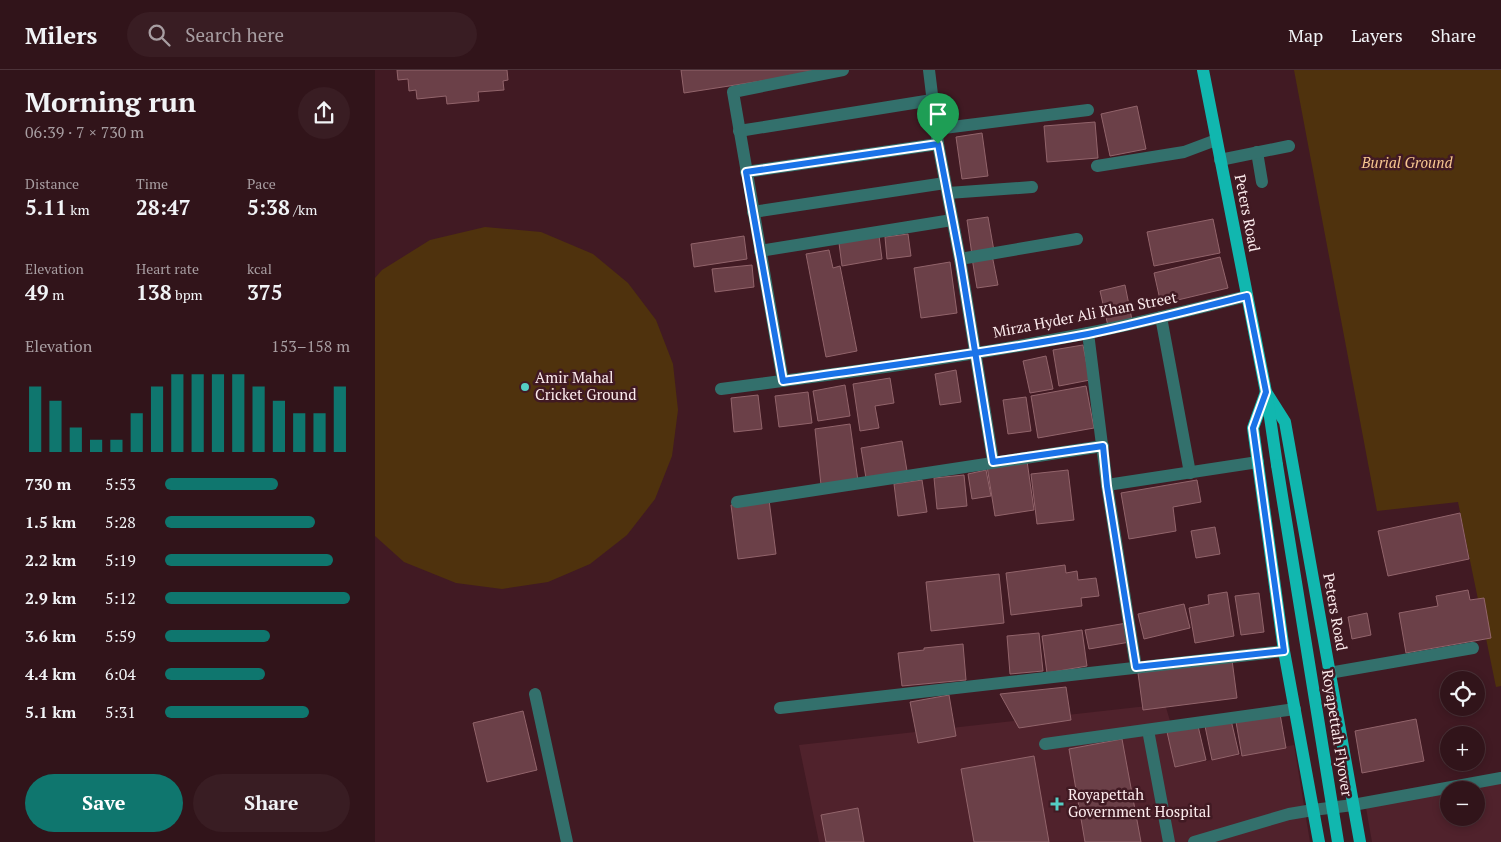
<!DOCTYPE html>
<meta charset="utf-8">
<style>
:root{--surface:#31141a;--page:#391d23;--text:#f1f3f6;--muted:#a89ea2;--line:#4c3339;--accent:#0f766e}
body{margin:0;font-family:"PT Serif",serif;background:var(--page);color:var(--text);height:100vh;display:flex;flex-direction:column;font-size:19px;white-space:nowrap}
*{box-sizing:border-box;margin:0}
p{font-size:16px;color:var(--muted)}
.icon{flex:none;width:28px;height:28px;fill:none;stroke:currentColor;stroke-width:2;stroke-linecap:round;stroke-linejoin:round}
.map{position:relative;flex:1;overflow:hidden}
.sheet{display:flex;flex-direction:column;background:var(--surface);width:375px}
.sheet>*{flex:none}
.buttons{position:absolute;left:1065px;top:601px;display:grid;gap:10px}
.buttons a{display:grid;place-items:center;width:45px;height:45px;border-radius:50%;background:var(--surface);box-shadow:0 2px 8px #0003,0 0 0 1px var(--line);font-size:25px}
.pin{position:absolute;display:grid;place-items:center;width:42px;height:42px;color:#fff;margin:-51px -21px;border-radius:50% 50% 50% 0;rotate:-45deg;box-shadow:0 0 5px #0007}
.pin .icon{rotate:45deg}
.round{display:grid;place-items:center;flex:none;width:52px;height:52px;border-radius:26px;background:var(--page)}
.summary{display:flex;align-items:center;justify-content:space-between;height:85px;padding:0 25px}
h1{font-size:28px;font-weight:800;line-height:38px}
.metrics{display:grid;grid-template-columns:repeat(3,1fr);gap:8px;height:85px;padding:5px 25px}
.metrics div{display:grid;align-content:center}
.metrics b{font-size:21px;font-weight:800}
.metrics small{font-size:14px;font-weight:400}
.metrics p{font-size:14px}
.chart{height:140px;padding:10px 25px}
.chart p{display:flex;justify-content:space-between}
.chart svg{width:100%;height:90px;margin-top:5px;stroke:var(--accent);stroke-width:6}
.action{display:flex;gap:10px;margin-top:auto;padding:10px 25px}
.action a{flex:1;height:58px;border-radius:30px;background:var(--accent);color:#fff;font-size:20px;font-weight:800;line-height:58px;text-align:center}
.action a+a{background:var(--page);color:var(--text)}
ul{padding:0 25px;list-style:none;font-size:16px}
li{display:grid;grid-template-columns:80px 60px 1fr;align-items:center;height:38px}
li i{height:12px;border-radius:6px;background:var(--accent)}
header{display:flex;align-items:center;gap:30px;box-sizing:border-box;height:70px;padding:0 25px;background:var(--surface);border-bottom:1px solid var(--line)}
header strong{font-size:24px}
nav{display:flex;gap:28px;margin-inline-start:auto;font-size:18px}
.search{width:350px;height:45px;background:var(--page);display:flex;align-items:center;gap:12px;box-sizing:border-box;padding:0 18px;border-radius:28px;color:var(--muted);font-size:19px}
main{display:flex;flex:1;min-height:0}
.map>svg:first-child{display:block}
.built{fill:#50222c;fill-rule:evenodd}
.green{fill:#4f320d}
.building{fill:#6b4048;stroke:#92646b}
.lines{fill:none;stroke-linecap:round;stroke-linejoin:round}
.minor{stroke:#33706c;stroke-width:12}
.major{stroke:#11b7af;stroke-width:12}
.major-bridge{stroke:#11b7af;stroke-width:12}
.route-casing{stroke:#fff;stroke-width:10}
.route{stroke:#1a73e8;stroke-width:6}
.poi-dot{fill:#55cec5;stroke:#411a23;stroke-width:2}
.labels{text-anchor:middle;stroke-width:5;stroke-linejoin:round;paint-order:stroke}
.park-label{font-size:15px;font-style:italic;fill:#f8c791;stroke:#411a23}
.street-label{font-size:15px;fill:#fcebed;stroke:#411a23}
.poi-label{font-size:15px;fill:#fcebed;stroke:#411a23;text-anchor:start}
</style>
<header>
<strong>Milers</strong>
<div class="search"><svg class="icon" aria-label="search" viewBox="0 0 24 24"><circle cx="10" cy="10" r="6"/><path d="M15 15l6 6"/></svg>Search here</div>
<nav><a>Map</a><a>Layers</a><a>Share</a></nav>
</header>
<main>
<section class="sheet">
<div class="summary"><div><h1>Morning run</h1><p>06:39 · 7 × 730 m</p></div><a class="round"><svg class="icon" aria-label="share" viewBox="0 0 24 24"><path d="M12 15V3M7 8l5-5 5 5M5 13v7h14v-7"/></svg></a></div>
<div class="metrics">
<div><p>Distance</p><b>5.11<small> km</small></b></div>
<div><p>Time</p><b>28:47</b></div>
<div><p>Pace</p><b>5:38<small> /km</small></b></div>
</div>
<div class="metrics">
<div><p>Elevation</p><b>49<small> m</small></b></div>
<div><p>Heart rate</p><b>138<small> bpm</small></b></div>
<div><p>kcal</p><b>375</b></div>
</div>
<div class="chart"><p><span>Elevation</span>153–158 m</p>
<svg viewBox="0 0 160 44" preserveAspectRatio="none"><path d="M5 44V12M15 44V19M25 44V32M35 44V38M45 44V38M55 44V25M65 44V12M75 44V6M85 44V6M95 44V6M105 44V6M115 44V12M125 44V19M135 44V25M145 44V25M155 44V12"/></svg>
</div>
<ul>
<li><b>730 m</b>5:53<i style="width:61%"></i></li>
<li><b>1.5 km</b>5:28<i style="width:81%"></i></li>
<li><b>2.2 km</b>5:19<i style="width:91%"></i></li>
<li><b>2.9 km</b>5:12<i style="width:100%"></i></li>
<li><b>3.6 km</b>5:59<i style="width:57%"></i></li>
<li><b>4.4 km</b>6:04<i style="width:54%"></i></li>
<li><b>5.1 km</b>5:31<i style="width:78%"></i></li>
</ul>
<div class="action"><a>Save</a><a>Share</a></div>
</section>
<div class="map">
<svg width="1126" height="772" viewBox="0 0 1126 772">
<rect width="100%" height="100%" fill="#411a23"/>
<!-- built -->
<g class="built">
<polygon points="790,634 808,695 919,675 935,772 444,772 424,675"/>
<path d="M1126,711v61h-129l-7,-40zM1074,720h27v28h-27z"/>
</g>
<!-- green -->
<g class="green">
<polygon points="919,0 1126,0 1126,616 1121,617 1083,432 1002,441"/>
<polygon points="110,157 166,162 218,184 253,213 281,250 298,294 303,340 297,386 280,429 252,465 215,494 173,512 127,519 81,513 29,492 0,466 0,208 7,200 55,170"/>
</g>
<!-- building -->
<g class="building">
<polygon points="22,0 132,0 133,10 128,11 129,20 103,22 104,31 72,34 71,26 42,29 41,20 34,21 33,9 23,10"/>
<polygon points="306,0 450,0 451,1 309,23"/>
<polygon points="762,36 771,79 735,86 726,44"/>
<polygon points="720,52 723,88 672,92 669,56"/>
<polygon points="607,63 613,106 587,109 581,67"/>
<polygon points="613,147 619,181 597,185 592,150"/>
<polygon points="838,149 845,183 779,196 772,162"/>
<polygon points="533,164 536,186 512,189 510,167"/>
<polygon points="369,166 372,189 319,197 316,174"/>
<polygon points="504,166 507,189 467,196 464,173"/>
<polygon points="454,180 458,198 465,196 482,281 451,287 431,184"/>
<polygon points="617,185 623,215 602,218 597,188"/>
<polygon points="845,187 853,218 786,234 779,203"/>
<polygon points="575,192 582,243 546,248 539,198"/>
<polygon points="377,195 379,217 340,222 337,199"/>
<polygon points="750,215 757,250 733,256 725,221"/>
<polygon points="708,275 715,310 684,316 678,280"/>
<polygon points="671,286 678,319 655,323 648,291"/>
<polygon points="581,300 586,332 565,335 560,304"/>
<polygon points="515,308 519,333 500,336 504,358 485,361 478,314"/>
<polygon points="470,315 475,346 443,351 438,321"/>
<polygon points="711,316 719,358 663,368 656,326"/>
<polygon points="433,322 437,353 404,357 400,326"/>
<polygon points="383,325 387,359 359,362 356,328"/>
<polygon points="651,327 656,361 633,364 628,330"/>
<polygon points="475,354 483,411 446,415 440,359"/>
<polygon points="527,371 532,401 491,408 486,378"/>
<polygon points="652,391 659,440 620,446 612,396"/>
<polygon points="611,400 616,426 597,429 593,404"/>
<polygon points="693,400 699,450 662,454 656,404"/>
<polygon points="589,405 592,436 562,439 559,408"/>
<polygon points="547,410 552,442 523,446 519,414"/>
<polygon points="822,410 826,432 798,437 801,461 754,469 746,423"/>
<polygon points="394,430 401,484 363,489 356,435"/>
<polygon points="1085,443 1094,489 1013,506 1003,461"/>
<polygon points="840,457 845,484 821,488 816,461"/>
<polygon points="690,495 691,503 702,501 703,510 721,508 724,526 706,528 707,536 636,545 631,503"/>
<polygon points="624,504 629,553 556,561 551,512"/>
<polygon points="1093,520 1095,530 1109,528 1116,568 1031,583 1024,543 1063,536 1061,526"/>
<polygon points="852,522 859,566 820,573 814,538 834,534 833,525"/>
<polygon points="884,523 889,562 866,565 860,526"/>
<polygon points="809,534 815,558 769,569 763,544"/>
<polygon points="992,543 996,565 977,569 973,547"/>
<polygon points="752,553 755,572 714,579 710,560"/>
<polygon points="707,560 712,596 672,603 667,566"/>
<polygon points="664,563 668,601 635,604 632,566"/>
<polygon points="588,574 591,610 527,616 523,583 549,580 549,578"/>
<polygon points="857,590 862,628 768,640 763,603"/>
<polygon points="691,617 696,650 644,658 625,624"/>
<polygon points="574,625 581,666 543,673 535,632"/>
<polygon points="148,641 162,700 112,712 98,653"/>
<polygon points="905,644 911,678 867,686 861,652"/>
<polygon points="1041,649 1049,691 987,703 980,661"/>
<polygon points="856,650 864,684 837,690 830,656"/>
<polygon points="823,656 831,690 800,697 792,662"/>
<polygon points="747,669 766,772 710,772 694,679"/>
<polygon points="659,686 674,772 599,772 586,699"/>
<polygon points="483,738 489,772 451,772 446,745"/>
</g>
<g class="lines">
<!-- minor -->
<g class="minor">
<polyline points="554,0 563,74 585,189 618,391"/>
<polyline points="561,59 713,40"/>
<polyline points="364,61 557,30"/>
<polyline points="882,82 887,112"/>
<polyline points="845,90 914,76"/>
<polyline points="722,96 809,82 841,70"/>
<polyline points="371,102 563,74"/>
<polyline points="573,123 657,117"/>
<polyline points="378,142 570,113"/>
<polyline points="385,181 577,150"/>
<polyline points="585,189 702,169"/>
<polyline points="786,247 815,403"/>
<polyline points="713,263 732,415 761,597"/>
<polyline points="408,311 358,22 468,0"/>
<path d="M346,319c123,-16 246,-32 367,-56 53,-10 106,-24 159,-37"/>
<polyline points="732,415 883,392"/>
<polyline points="362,432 728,376"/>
<polyline points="954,603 1098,578"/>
<polyline points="160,624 192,772"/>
<polyline points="405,638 909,581"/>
<polyline points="773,660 794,772"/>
<polyline points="670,674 920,639"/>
<polyline points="819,772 914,744 938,740 978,735 1126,708"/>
</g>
<!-- major -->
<g class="major">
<polyline points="828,0 891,322 910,352 985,772"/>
<polyline points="891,322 878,358 909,581 944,772"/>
<polyline points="892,327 902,395"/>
</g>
<!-- major-bridge -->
<polyline class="major-bridge" points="902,395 963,772"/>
</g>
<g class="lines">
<!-- route casing -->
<g class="route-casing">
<path id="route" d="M563,74l22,115 33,203 110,-16 4,40 29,181 148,-16 -31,-223 13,-36 -19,-96c-53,13 -106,27 -159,38 -101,19 -203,32 -305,47l-37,-209 192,-28"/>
</g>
<!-- route -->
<use href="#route" class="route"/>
</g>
<!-- markers -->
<g class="poi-dot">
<circle cx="150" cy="317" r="5"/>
<path d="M679.5 726.5h5v5h5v5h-5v5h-5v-5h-5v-5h5z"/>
</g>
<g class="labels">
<!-- park labels -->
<g class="park-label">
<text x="1032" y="98">Burial Ground</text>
</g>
<!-- street labels -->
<g class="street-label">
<text transform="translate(872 143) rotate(79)" y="5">Peters Road</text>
<text transform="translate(710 245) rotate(-11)" y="5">Mirza Hyder Ali Khan Street</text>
<text transform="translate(960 542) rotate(80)" y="5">Peters Road</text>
<text transform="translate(962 663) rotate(81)" y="5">Royapettah Flyover</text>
</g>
<!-- poi labels -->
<g class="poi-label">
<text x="160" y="313">Amir Mahal<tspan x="160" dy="17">Cricket Ground</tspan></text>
<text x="693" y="730">Royapettah<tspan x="693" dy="17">Government Hospital</tspan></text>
</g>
</g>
</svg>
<div class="buttons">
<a><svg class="icon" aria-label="locate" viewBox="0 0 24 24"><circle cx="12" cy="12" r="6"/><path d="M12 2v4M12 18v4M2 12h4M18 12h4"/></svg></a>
<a>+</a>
<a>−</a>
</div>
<div class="pin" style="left:563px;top:74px;background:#1e9e55"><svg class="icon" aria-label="arrive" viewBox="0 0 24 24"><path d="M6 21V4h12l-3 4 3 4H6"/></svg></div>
</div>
</main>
